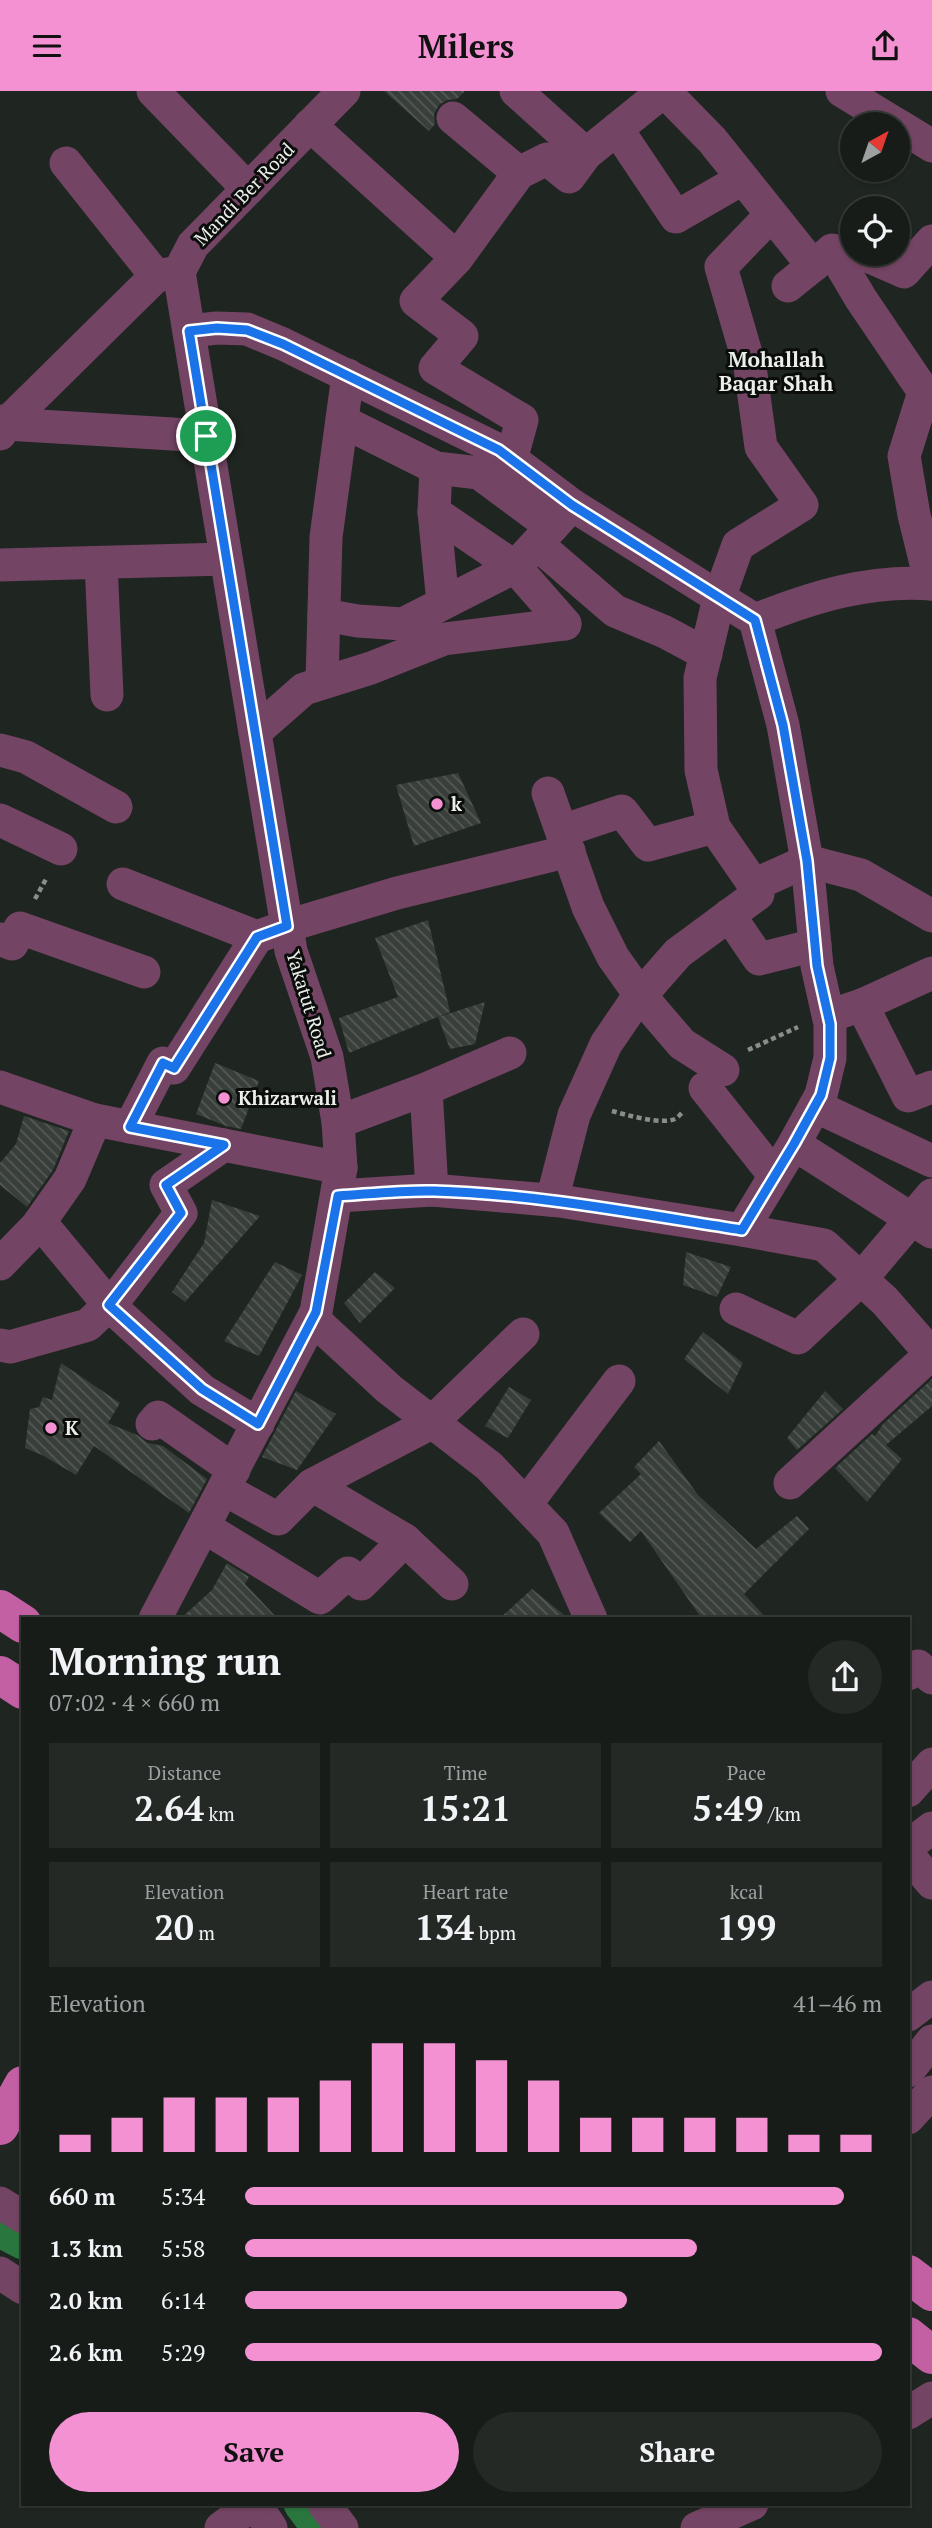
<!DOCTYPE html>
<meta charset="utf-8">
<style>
:root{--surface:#171c18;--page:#242925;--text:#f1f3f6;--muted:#9ea1a2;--line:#363a37;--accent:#f491d3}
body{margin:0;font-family:"PT Serif",serif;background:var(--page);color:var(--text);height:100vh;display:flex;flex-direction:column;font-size:26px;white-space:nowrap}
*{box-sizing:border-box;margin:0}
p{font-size:23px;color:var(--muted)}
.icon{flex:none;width:38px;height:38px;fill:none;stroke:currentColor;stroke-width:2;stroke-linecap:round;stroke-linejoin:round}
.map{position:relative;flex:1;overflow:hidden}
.sheet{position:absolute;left:21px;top:1526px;width:889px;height:889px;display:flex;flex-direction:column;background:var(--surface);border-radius:0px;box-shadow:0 2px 5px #0004,0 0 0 2px var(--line)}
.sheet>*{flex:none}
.needle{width:46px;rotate:40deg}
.tools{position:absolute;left:840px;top:21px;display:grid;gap:14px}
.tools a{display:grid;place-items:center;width:70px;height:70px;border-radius:50%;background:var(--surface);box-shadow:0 2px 5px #0004,0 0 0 2px var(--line);font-size:35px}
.pin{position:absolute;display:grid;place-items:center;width:60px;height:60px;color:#fff;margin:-30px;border:4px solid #fff;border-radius:50%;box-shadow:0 2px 7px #0007}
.round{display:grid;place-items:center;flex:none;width:74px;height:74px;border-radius:37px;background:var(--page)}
.overview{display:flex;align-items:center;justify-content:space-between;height:119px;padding:0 28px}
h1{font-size:38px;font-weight:600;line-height:52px}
.figures{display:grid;grid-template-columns:repeat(3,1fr);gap:10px;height:119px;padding:7px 28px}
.figures div{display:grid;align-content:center;border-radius:0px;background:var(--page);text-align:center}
.figures b{font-size:35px;font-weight:600}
.figures small{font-size:19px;font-weight:400}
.figures p{font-size:19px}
.chart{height:196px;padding:14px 28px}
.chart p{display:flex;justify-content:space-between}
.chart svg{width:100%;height:126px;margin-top:7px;stroke:var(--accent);stroke-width:6}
.button{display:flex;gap:14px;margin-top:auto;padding:14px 28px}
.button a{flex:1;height:80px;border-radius:42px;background:var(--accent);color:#111;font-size:28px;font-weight:600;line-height:80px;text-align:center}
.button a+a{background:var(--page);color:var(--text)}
ul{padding:0 28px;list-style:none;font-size:23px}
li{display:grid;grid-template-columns:112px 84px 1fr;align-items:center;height:52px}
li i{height:18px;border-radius:9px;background:var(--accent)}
header{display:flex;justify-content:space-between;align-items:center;height:91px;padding:0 28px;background:var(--accent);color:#111;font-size:32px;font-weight:600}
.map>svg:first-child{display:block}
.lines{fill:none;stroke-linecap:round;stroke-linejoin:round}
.canal{stroke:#29773f;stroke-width:35}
.building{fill:url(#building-back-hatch)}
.path{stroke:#898e8a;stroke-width:4.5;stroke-dasharray:5 3.5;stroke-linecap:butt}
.minor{stroke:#734463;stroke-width:33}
.major{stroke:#c260a3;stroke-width:38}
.route-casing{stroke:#fff;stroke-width:14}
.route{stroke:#1a73e8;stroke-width:9}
.poi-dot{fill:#f491d3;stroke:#0b0d0b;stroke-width:2.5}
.labels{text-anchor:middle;stroke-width:6;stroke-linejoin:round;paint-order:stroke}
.street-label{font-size:19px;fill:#ebefec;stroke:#0b0d0b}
.poi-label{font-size:19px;font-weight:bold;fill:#ebefec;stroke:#0b0d0b;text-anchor:start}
.neighbourhood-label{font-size:21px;font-weight:bold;fill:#ebefec;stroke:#0b0d0b}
</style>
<header><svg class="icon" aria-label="menu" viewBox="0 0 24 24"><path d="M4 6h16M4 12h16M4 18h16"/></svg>Milers<svg class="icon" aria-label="share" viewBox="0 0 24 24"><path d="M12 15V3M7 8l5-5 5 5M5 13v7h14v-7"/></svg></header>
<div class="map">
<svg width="932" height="2437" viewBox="0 0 932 2437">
<defs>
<pattern id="building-back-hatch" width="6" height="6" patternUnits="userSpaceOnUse" patternTransform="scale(1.75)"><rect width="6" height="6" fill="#383e39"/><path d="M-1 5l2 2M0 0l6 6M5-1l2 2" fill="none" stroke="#555a56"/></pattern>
</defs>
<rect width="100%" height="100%" fill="#1f2520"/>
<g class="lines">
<!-- canal -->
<g class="canal">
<polyline points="0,2139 23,2151"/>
<polyline points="301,2413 319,2437"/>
</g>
</g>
<!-- building -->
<g class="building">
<polygon points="384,0 465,0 457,8 447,9 439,14 434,23 435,33 429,40"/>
<polygon points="458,682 481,732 414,755 396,694"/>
<polygon points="428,829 450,921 349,962 339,927 398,906 375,847"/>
<polygon points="485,911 475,953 450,958 438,926"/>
<polygon points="215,972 259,990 241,1038 226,1035 196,1023"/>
<polygon points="24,1025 69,1040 53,1079 27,1116 0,1094 0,1072 16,1053"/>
<polygon points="212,1109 260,1125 185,1211 172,1201 204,1152"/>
<polygon points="686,1161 731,1176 717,1206 683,1194"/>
<polygon points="275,1171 302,1184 259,1265 224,1250"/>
<polygon points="375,1181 395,1197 360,1232 344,1212"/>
<polygon points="703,1241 743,1272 728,1303 684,1268"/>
<polygon points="61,1272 120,1312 108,1332 137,1344 148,1352 163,1355 207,1388 189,1422 94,1355 76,1384 42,1364 25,1357 30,1318 39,1316 43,1306 52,1309"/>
<polygon points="932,1288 932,1315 886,1354 902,1368 867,1411 835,1377 872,1343 875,1345 883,1333"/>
<polygon points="509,1296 531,1309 508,1347 485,1335"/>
<polygon points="296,1300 336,1323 297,1379 262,1366"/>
<polygon points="825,1300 843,1318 797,1359 787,1347"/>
<polygon points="659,1350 698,1404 756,1458 797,1425 809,1438 744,1503 767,1528 702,1528 641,1440 630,1451 599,1422 641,1383 634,1376"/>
<polygon points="227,1472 249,1486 245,1493 278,1528 180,1528 212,1499"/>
<polygon points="532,1498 569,1528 499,1528"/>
</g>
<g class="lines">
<!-- path -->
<g class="path">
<polyline points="35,808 46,788"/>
<polyline points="748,959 798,936"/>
<path d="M612,1020c15,4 48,14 63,8 4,-2 6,-6 9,-8"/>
</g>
<!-- minor -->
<g class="minor">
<polyline points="153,0 248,98"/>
<polyline points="516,0 586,63 664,0 712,49 813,175"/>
<polyline points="842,0 896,33"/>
<polyline points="453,27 519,82"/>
<polyline points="310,34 457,167"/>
<polyline points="898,34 932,55"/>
<polyline points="617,38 676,126 742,88"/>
<polyline points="66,72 156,185"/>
<polyline points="832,159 861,208 924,301 904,365 914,424 931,493"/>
<polyline points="863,163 904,181 932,150"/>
<polyline points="788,195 830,161"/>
<polyline points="189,240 217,237 247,238 283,253 499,359 572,414 755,529 783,634 807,770 817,875 830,933 830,967 821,1004 794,1053 742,1139"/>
<polyline points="0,330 6,333 206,345"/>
<polyline points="342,330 436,377 479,382 552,436"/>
<polyline points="0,343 6,333 156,185 179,181"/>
<polyline points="511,369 522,329 435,277 462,245 416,210 457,167 519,82 547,68 569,86 586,63"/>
<polyline points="436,377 434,421 515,476 565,533"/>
<polyline points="434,421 443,512"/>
<polyline points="537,453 615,520 665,541 706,563"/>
<polyline points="101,472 107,604"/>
<polyline points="0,474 226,468"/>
<polyline points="324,524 358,530 403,533 515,476 572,414"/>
<path d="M755,529c57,-23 115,-41 177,-36"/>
<polyline points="322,591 326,446 348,284"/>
<polyline points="255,641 304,598 371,577 444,548 565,533"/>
<polyline points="0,659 26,666 116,716"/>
<polyline points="548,702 588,816 613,866 640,904 682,953 723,979"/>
<polyline points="0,729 61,758"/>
<polyline points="714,736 701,679 700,587 719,507 738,454 802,414 761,356 750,276 721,176 771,124"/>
<polyline points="562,740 622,720 648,754 714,736 754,794"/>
<polyline points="123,793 257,846"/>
<polyline points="729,824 759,868 815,854"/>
<polyline points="0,848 12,853 20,837 144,881"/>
<polyline points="862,914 908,1005 932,996"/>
<polyline points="841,921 862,914 932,882"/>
<polyline points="0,996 95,1029 341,1077"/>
<polyline points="705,997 774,1084"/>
<polyline points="426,998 432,1099"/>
<polyline points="815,1015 932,1070"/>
<polyline points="338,1031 426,998 510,962"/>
<polyline points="130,1036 163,972 174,977 257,846 287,835 397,802 569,760"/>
<polyline points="794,1053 932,1141"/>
<polyline points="338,1105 432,1099 560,1110 742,1139 824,1154 885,1210 932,1264"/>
<polyline points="552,1109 574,1024 606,953 634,912 678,862 758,803 754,794 807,770 861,784 932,825"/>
<polyline points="40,1131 109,1214 202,1299 258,1333"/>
<polyline points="0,1173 37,1135 70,1088 95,1029"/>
<polyline points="736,1218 798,1247 861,1188 932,1104"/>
<polyline points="313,1228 389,1298 489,1375 553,1442 591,1528"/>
<polyline points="0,1254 10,1256 88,1234 117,1206 181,1122 166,1094 224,1054"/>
<polyline points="152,1333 158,1326 234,1379"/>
<polyline points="790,1392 931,1263"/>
<polyline points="312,1394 431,1332 523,1243"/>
<polyline points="224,1398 278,1428 312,1394 405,1449"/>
<polyline points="526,1413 619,1290"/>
<polyline points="204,1436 320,1507 348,1482 361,1493 405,1449 452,1493"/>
<polyline points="155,1528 316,1221 341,1077 338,1031 327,966 291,860 179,181 193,154 344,0"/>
<polyline points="908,1583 918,1575 932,1587"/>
<polyline points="908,1700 932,1673"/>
<polyline points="908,1755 932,1737"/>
<polyline points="908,1764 932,1792"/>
<polyline points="908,1924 932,1906"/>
<polyline points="908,1980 932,1950"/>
<polyline points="908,2027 932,2001"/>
<polyline points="0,2112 23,2126"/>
<polyline points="0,2182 23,2197"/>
<polyline points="908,2322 932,2307"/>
<polyline points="255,2413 271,2437"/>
<polyline points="324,2413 342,2437"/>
<polyline points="221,2437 253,2413"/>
<polyline points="697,2437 752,2413"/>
</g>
<!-- major -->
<g class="major">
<polyline points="0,1518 23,1533"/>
<polyline points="0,1584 23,1599"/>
<polyline points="0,2035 23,1994"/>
<polyline points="908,2183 932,2201"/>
<polyline points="908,2245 932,2264"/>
</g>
</g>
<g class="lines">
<!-- route casing -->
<g class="route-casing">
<path id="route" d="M217,237l30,2 36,14 216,106 73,55 183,115 28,105 24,136 10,105 13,58v34l-9,37 -27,49 -52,86c-102,-16 -205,-36 -308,-39 -32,-1 -65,3 -96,5l-22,116 -58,112 -56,-35 -93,-84 72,-92 -15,-28 58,-40 -94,-18 33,-64 11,5 83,-131 30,-11 -98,-595z"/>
</g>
<!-- route -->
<use href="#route" class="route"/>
</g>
<!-- markers -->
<g class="poi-dot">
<circle cx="437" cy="713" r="7"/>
<circle cx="224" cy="1007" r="7"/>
<circle cx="51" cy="1337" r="7"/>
</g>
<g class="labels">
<!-- street labels -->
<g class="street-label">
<text transform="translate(244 103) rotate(-46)" y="7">Mandi Ber Road</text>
<text transform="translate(309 913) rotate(73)" y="7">Yakatut Road</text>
</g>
<!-- poi labels -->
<g class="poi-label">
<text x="451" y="720">k</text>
<text x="238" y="1014">Khizarwali</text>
<text x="65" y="1344">K</text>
</g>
<!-- neighbourhood labels -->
<g class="neighbourhood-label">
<text x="776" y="276">Mohallah<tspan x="776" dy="24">Baqar Shah</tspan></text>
</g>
</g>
</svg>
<div class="tools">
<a><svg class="needle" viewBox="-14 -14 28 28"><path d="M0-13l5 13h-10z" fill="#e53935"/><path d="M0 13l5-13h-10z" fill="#9ea1a2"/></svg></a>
<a><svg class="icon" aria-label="locate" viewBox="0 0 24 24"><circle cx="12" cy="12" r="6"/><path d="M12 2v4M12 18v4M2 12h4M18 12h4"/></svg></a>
</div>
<div class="pin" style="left:206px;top:345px;background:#1e9e55"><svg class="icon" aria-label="arrive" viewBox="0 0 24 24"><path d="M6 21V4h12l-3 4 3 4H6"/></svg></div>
<section class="sheet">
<div class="overview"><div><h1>Morning run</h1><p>07:02 · 4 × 660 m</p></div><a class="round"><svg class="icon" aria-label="share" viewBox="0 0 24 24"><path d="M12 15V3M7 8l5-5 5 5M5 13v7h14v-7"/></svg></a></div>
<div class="figures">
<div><p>Distance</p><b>2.64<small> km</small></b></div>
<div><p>Time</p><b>15:21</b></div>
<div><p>Pace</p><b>5:49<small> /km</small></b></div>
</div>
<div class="figures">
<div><p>Elevation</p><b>20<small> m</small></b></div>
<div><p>Heart rate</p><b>134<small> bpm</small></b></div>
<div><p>kcal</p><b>199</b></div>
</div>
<div class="chart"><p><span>Elevation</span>41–46 m</p>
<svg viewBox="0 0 160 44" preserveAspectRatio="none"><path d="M5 44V38M15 44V32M25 44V25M35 44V25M45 44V25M55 44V19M65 44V6M75 44V6M85 44V12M95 44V19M105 44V32M115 44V32M125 44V32M135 44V32M145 44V38M155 44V38"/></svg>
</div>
<ul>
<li><b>660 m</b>5:34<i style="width:94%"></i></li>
<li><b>1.3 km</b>5:58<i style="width:71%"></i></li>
<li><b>2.0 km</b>6:14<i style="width:60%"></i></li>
<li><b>2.6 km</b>5:29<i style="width:100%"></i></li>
</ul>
<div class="button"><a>Save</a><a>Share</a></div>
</section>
</div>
